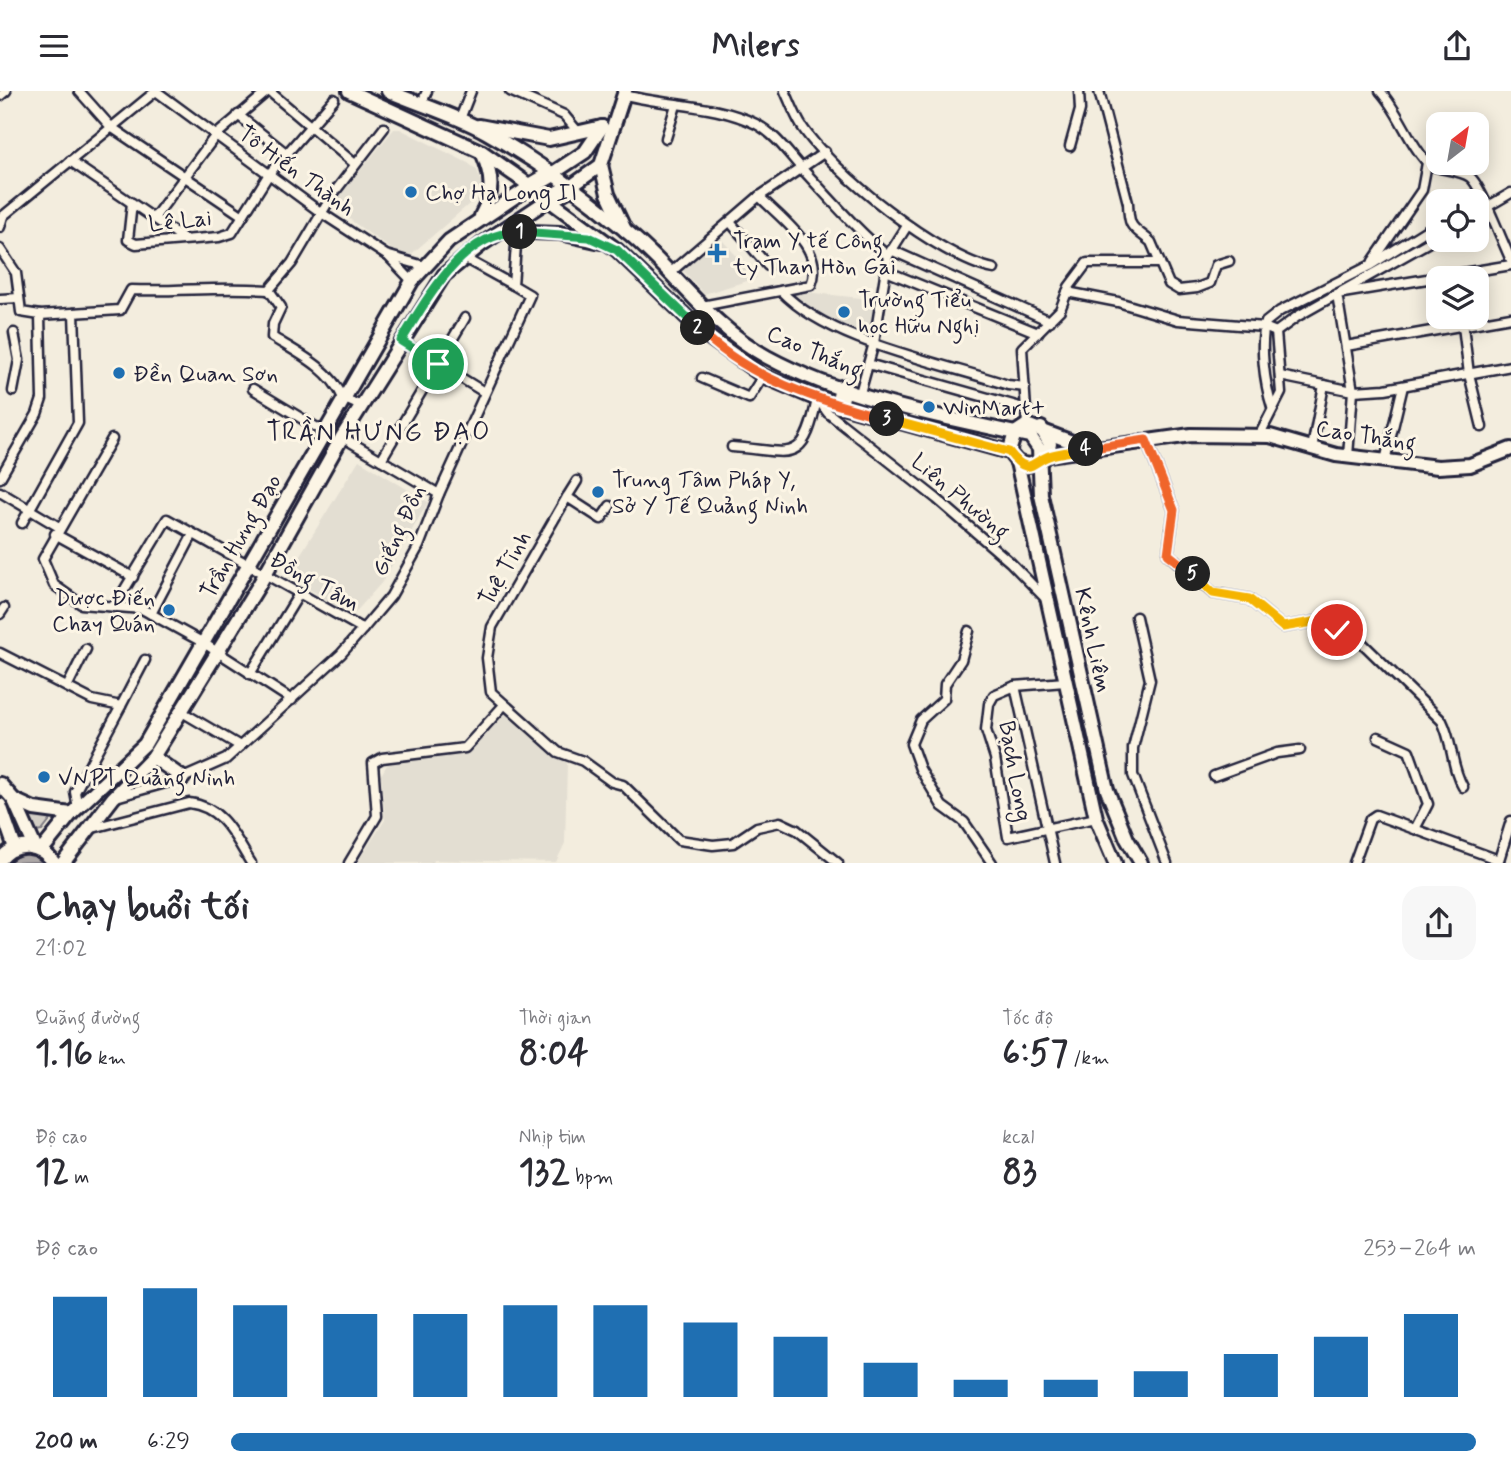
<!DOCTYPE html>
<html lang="vi">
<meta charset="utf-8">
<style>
:root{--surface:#fff;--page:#f7f7f7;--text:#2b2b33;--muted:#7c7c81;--accent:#1f6fb2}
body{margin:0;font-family:Mynerve,sans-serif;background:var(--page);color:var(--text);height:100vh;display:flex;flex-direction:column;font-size:26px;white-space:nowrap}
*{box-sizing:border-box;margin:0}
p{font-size:23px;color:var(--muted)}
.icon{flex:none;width:38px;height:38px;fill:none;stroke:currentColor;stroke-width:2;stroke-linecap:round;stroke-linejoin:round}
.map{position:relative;height:772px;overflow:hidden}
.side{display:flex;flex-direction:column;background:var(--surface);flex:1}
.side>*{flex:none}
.needle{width:46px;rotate:31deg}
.fabs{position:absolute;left:1426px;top:21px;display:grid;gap:14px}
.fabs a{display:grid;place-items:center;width:63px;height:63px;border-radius:14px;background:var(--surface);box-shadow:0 4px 18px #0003;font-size:35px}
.pin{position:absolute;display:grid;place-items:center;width:60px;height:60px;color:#fff;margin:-30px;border:4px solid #fff;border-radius:50%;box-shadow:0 2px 7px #0007}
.km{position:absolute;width:35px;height:35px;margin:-18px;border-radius:50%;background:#222;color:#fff;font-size:19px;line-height:35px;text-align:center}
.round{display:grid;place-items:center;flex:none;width:74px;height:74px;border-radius:21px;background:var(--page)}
.headline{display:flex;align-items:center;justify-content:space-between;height:119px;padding:0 35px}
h1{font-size:38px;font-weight:700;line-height:52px}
.figures{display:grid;grid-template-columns:repeat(3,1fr);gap:10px;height:119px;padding:7px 35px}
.figures div{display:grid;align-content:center}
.figures b{font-size:35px;font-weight:700}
.figures small{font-size:19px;font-weight:400}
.figures p{font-size:19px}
.chart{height:196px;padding:14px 35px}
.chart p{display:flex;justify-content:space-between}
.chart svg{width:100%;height:126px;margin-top:7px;stroke:var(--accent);stroke-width:6}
ul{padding:0 35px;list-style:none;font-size:23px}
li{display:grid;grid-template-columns:112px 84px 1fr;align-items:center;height:52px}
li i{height:18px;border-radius:9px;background:var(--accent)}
header{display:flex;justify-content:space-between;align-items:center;height:91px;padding:0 35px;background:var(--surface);font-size:32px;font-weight:700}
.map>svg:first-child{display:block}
.built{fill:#e3ded2}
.green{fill:#d4cfc6;stroke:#7b7880;stroke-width:2}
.water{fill:#aca7a6;stroke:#75727b;stroke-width:2}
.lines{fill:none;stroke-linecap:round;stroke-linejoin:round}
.street-casing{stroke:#22223b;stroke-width:13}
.secondary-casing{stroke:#22223b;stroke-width:18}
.primary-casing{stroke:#22223b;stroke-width:18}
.highway-casing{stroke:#22223b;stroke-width:21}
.street{stroke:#fcf5e5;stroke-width:8}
.secondary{stroke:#fcf5e5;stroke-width:12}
.primary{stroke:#fcf5e5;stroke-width:12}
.highway{stroke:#fcf5e5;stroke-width:16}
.split-1-casing{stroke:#fff;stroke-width:14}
.split-2-casing{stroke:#fff;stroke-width:14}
.split-3-casing{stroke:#fff;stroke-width:14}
.split-4-casing{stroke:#fff;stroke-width:14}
.split-5-casing{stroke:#fff;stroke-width:14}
.split-6-casing{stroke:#fff;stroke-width:14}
.split-1{stroke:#22a559;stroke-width:9}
.split-2{stroke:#22a559;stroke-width:9}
.split-3{stroke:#f0652b;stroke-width:9}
.split-4{stroke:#f5b400;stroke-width:9}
.split-5{stroke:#f0652b;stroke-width:9}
.split-6{stroke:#f5b400;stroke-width:9}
.poi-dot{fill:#1f6fb2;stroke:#fcf5e5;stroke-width:2.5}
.labels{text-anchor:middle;stroke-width:6;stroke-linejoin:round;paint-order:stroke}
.street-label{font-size:23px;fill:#22223b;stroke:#fcf5e5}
.poi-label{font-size:23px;fill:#22223b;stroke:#fcf5e5;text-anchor:start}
.quarter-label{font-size:26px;letter-spacing:2px;fill:#22223b;stroke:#fcf5e5}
</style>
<header><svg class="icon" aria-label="menu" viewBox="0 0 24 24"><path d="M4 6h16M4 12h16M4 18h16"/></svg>Milers<svg class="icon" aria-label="share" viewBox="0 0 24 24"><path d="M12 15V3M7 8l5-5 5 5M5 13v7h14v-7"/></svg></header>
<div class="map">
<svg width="1511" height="772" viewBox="0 0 1511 772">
<rect width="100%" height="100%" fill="#f3edde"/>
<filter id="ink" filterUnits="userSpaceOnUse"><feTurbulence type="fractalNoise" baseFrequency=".0143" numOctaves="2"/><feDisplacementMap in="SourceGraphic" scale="14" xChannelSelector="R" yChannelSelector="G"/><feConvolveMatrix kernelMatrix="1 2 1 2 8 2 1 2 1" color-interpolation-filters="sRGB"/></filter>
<g filter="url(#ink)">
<!-- built -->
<g class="built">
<polygon points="394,38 400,38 468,72 477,79 482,93 475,108 408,166 394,160 353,131 334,112"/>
<polygon points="720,147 757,187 704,203 681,177"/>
<polygon points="805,201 879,209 871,248 826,231 790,205 792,202"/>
<polygon points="359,369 428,411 383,490 353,524 287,485"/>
<polygon points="504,622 567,672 565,752 556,771 434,769 433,772 357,772 385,729 381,684 387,674 411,668 464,664 489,634"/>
</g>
<!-- green -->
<polygon class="green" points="27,725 53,726 42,740 36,741"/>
<!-- water -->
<polygon class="water" points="23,762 35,765 42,771 5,772"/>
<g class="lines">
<!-- street casing -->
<g class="street-casing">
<g id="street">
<polyline points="79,0 111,36 243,125"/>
<polyline points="156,0 323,123 386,164 424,175"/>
<polyline points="269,0 355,73"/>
<polyline points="510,0 564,24 579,42"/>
<path d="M785,0c5,11 10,24 16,34 30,47 138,133 193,144"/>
<path d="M1099,0l29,112c1,28 5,23 23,39l18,42 10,6 18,-2 13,-5 6,-18 13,-4"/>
<path d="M1380,0c19,21 27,48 45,69 11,12 33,8 45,17 11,8 33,67 41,83"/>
<path d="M625,4c42,11 91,9 131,29 21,11 33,31 49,48 27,29 53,59 83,84"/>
<polyline points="0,5 6,0"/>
<polyline points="421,14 427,0"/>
<polyline points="238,24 287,63"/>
<polyline points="460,28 471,0"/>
<polyline points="666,47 676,14"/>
<polyline points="1070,55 1080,19 1079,0"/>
<polyline points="70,70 183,147"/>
<polyline points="132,112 128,149 136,153 219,146 232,142 269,83 334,8"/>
<polyline points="1487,116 1511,102"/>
<polyline points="3,125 156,0"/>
<polyline points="154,127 216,44 268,0"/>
<polyline points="730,131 768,175"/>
<polyline points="0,136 3,125"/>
<path d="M0,158l16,24 5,39 19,3 80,-5 11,-20c47,2 90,-4 138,0"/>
<polyline points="891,159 1050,230"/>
<polyline points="389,166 412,190"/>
<polyline points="464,167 513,194"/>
<polyline points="1373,170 1422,99 1427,72"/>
<polyline points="886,180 1038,242"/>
<polyline points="671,181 757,107 825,61"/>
<path d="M781,200c50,52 159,71 227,94l17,2"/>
<polyline points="1067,201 1118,211 1178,229 1264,236 1276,241"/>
<polyline points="0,208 19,207"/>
<path d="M702,215l109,-21c15,-36 -30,-66 -52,-89"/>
<polyline points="1463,235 1469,283 1482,336"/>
<polyline points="401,250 484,301"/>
<polyline points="1346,255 1511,226"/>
<polyline points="868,273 1027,318"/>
<polyline points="1280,285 1353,300 1385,298 1511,275"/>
<polyline points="702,287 749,307 763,285"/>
<polyline points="253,298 324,341"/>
<polyline points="13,300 19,269 14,242"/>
<polyline points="860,302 874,252 888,165 907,135"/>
<polyline points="819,310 828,322 937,408 1010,471 1046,508"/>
<path d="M361,315l-18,-8c-13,-30 -45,-45 -71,-61l1,-13 8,-17 -12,-17 23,-27 41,-69 51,-66"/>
<path d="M1272,316c-7,-22 -13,-63 -6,-85l14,-11 89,-45 69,-43"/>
<polyline points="1027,334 1022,257 1060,219 1069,196 1087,172 1160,172"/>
<polyline points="1259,345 1281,302 1276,241 1298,225 1438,146"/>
<polyline points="342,346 439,403"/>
<polyline points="112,348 43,468 54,494 81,513 142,518 202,551 292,609"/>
<path d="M1146,349l28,70 -6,44 45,39 36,6 34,28 36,-6 8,6 24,5 91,89c11,22 9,46 21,66"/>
<path d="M732,356c58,4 71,21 85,-48"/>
<polyline points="1312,357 1324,294"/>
<polyline points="1348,365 1353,300 1337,203 1511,174"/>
<polyline points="381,369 465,227"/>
<polyline points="1385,370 1403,295"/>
<polyline points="0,387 37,323 42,308 40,224"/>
<polyline points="0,401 59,436"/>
<polyline points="567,406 577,390"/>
<polyline points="610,415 601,428 567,406 492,536 487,567 491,601 558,661 583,670 612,691 623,694 679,749 713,754 733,752 757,736 780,731 797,739 838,772"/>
<polyline points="22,432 78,332 74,222"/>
<polyline points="55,443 133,486"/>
<polyline points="114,516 167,428 363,538"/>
<polyline points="0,523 4,517"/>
<polyline points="151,523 193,443"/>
<polyline points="1136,526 1150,589 1133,657 1133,684 1167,772"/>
<polyline points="969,540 961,569 945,593 944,608 921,629 911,653 920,678 942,715 964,731 992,772"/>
<polyline points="0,562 92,609 121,615 75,701 78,717"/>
<polyline points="250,583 299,503"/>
<polyline points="1065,591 1015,595 994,604 989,613 986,639 995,667 1008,746 1096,727"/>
<polyline points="1015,595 1055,772"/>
<polyline points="67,596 86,558"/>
<polyline points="121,615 145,569"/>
<polyline points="182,621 240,655"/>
<polyline points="1378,646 1409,660 1428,713 1415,738"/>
<polyline points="1214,685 1277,662 1300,659"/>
<polyline points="116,706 183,687 226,668 341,563 363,538 391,505 419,455 439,403 530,204 513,194 517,141"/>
<path d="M89,738l100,-26c34,4 45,33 62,60"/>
<polyline points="349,772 377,725 373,672 382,667 465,657 504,614"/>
<polyline points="1354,772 1370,728 1376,724 1499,769"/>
<polyline points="1498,772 1511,730"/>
</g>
</g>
<!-- secondary casing -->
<g class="secondary-casing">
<g id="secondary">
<polyline points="479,35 549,48 602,36"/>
<polyline points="601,74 608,103 625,139"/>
<polyline points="550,84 585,61 602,36"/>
<polyline points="569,97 601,74 625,0"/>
<path d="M481,125c13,-24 12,-39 1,-64"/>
<polyline points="502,140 560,142 601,151"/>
<polyline points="1009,361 1015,342 1027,334 1088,357"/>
<polyline points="1048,364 1191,344 1270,345 1336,364 1438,376 1470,374 1511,358"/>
<path d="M1017,371c17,7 29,0 33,-18l-9,-16"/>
<polyline points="153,666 183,687"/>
<polyline points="0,693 14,709 35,756"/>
<polyline points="14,709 34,718 71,723"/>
<polyline points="0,714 15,757"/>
<polyline points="42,759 71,723 145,653 412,190 449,150 531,95"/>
<path d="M0,769c16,-19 40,-17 54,3"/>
<polyline points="63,772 113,707 153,666 259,494 342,346 444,184 482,153 548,109"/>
</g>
</g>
<!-- primary casing -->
<g class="primary-casing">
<g id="primary">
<polyline points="349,0 482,61 515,84 617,159 703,242 763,285 817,308 1009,361 1017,371 1096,727 1115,772"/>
<path d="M388,0c33,14 67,24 98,41 48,27 97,62 139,98 52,42 81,93 142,127 77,42 178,61 263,79l9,13 2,46 66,295 20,49 14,24"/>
</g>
</g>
<!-- highway casing -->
<g class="highway-casing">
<g id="highway">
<polyline points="531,95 550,84"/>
<polyline points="548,109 569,97"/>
<polyline points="839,314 843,297"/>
</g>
</g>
<!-- street -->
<use href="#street" class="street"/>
<!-- secondary -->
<use href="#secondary" class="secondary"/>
<!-- primary -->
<use href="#primary" class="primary"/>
<!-- highway -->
<use href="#highway" class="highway"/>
</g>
</g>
<g class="lines" filter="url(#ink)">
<!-- split-1 casing -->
<g class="split-1-casing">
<path id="split-1" d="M438,273l-37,-23c27,-43 62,-110 119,-109"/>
</g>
<!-- split-2 casing -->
<g class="split-2-casing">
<polyline id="split-2" points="520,141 589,146 617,159 698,237"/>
</g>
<!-- split-3 casing -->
<g class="split-3-casing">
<path id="split-3" d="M698,237c50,52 122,72 189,91"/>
</g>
<!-- split-4 casing -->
<g class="split-4-casing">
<path id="split-4" d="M887,328l122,33c21,27 23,8 43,3 11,-3 23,-4 34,-6"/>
</g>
<!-- split-5 casing -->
<g class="split-5-casing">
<polyline id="split-5" points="1086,358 1146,349 1174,419 1168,463 1193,483"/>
</g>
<!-- split-6 casing -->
<g class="split-6-casing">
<polyline id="split-6" points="1193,483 1213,502 1249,508 1283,536 1319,530 1337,539"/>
</g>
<!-- split-1 -->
<use href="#split-1" class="split-1"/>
<!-- split-2 -->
<use href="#split-2" class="split-2"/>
<!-- split-3 -->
<use href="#split-3" class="split-3"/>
<!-- split-4 -->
<use href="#split-4" class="split-4"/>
<!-- split-5 -->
<use href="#split-5" class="split-5"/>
<!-- split-6 -->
<use href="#split-6" class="split-6"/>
</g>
<!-- markers -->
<g class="poi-dot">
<circle cx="411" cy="101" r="7"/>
<path d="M713.5 151.5h7v7h7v7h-7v7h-7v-7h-7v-7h7z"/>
<circle cx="844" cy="221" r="7"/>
<circle cx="119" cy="282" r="7"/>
<circle cx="929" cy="316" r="7"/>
<circle cx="598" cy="401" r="7"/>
<circle cx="169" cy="519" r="7"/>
<circle cx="44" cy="686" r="7"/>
</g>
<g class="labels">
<!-- street labels -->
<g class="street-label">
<text transform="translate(297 79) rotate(36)" y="8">Tô Hiến Thành</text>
<text transform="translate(180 129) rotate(-6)" y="8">Lê Lai</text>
<text transform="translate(815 260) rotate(23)" y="8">Cao Thắng</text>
<text transform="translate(1366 344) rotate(9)" y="8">Cao Thắng</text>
<text transform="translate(961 405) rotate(40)" y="8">Liên Phường</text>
<text transform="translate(398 439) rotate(-65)" y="8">Giếng Đồn</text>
<text transform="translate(240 445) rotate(-60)" y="8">Trần Hưng Đạo</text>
<text transform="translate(504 477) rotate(-60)" y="8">Tuệ Tĩnh</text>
<text transform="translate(315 490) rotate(29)" y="8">Đồng Tâm</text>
<text transform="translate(1094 549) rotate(78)" y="8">Kênh Liêm</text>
<text transform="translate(1016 680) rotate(80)" y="8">Bạch Long</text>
</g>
<!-- poi labels -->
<g class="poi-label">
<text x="425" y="109">Chợ Hạ Long II</text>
<text x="733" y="157">Trạm Y tế Công<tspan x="733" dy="26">ty Than Hòn Gai</tspan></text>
<text x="858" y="216">Trường Tiểu<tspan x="858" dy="26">học Hữu Nghị</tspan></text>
<text x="133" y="290">Đền Quan Sơn</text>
<text x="943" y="324">WinMart+</text>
<text x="612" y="396">Trung Tâm Pháp Y,<tspan x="612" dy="26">Sở Y Tế Quảng Ninh</tspan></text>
<text x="155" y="514" text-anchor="end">Dược Điến<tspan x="155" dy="26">Chay Quán</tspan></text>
<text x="58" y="694">VNPT Quảng Ninh</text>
</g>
<!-- quarter labels -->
<g class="quarter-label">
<text x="379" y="349">TRẦN HƯNG ĐẠO</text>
</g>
</g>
</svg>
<div class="fabs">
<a><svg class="needle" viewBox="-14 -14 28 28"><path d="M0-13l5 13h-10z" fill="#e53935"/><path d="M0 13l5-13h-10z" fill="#7c7c81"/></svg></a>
<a><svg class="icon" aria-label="locate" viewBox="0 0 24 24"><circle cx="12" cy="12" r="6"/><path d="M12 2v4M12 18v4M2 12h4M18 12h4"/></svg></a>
<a><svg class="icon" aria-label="layers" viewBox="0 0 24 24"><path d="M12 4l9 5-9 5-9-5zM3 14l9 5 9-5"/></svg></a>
</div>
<div class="pin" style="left:438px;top:273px;background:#1e9e55"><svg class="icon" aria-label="arrive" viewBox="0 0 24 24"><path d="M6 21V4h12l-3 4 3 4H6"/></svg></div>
<div class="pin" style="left:1337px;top:539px;background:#d93025"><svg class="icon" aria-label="check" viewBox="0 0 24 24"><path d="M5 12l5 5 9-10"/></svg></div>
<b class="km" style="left:520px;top:141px">1</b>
<b class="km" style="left:698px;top:237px">2</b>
<b class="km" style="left:887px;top:328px">3</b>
<b class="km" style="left:1086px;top:358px">4</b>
<b class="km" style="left:1193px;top:483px">5</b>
</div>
<section class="side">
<div class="headline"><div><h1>Chạy buổi tối</h1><p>21:02</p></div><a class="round"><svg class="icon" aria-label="share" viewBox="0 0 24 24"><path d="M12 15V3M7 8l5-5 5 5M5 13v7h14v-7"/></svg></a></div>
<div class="figures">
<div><p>Quãng đường</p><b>1.16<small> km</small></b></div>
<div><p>Thời gian</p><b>8:04</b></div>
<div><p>Tốc độ</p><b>6:57<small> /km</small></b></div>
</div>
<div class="figures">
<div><p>Độ cao</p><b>12<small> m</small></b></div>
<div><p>Nhịp tim</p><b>132<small> bpm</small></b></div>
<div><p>kcal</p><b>83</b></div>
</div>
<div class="chart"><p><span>Độ cao</span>253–264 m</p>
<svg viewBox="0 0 160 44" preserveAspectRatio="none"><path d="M5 44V9M15 44V6M25 44V12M35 44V15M45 44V15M55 44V12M65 44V12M75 44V18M85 44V23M95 44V32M105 44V38M115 44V38M125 44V35M135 44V29M145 44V23M155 44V15"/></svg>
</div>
<ul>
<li><b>200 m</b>6:29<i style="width:100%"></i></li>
</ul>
</section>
